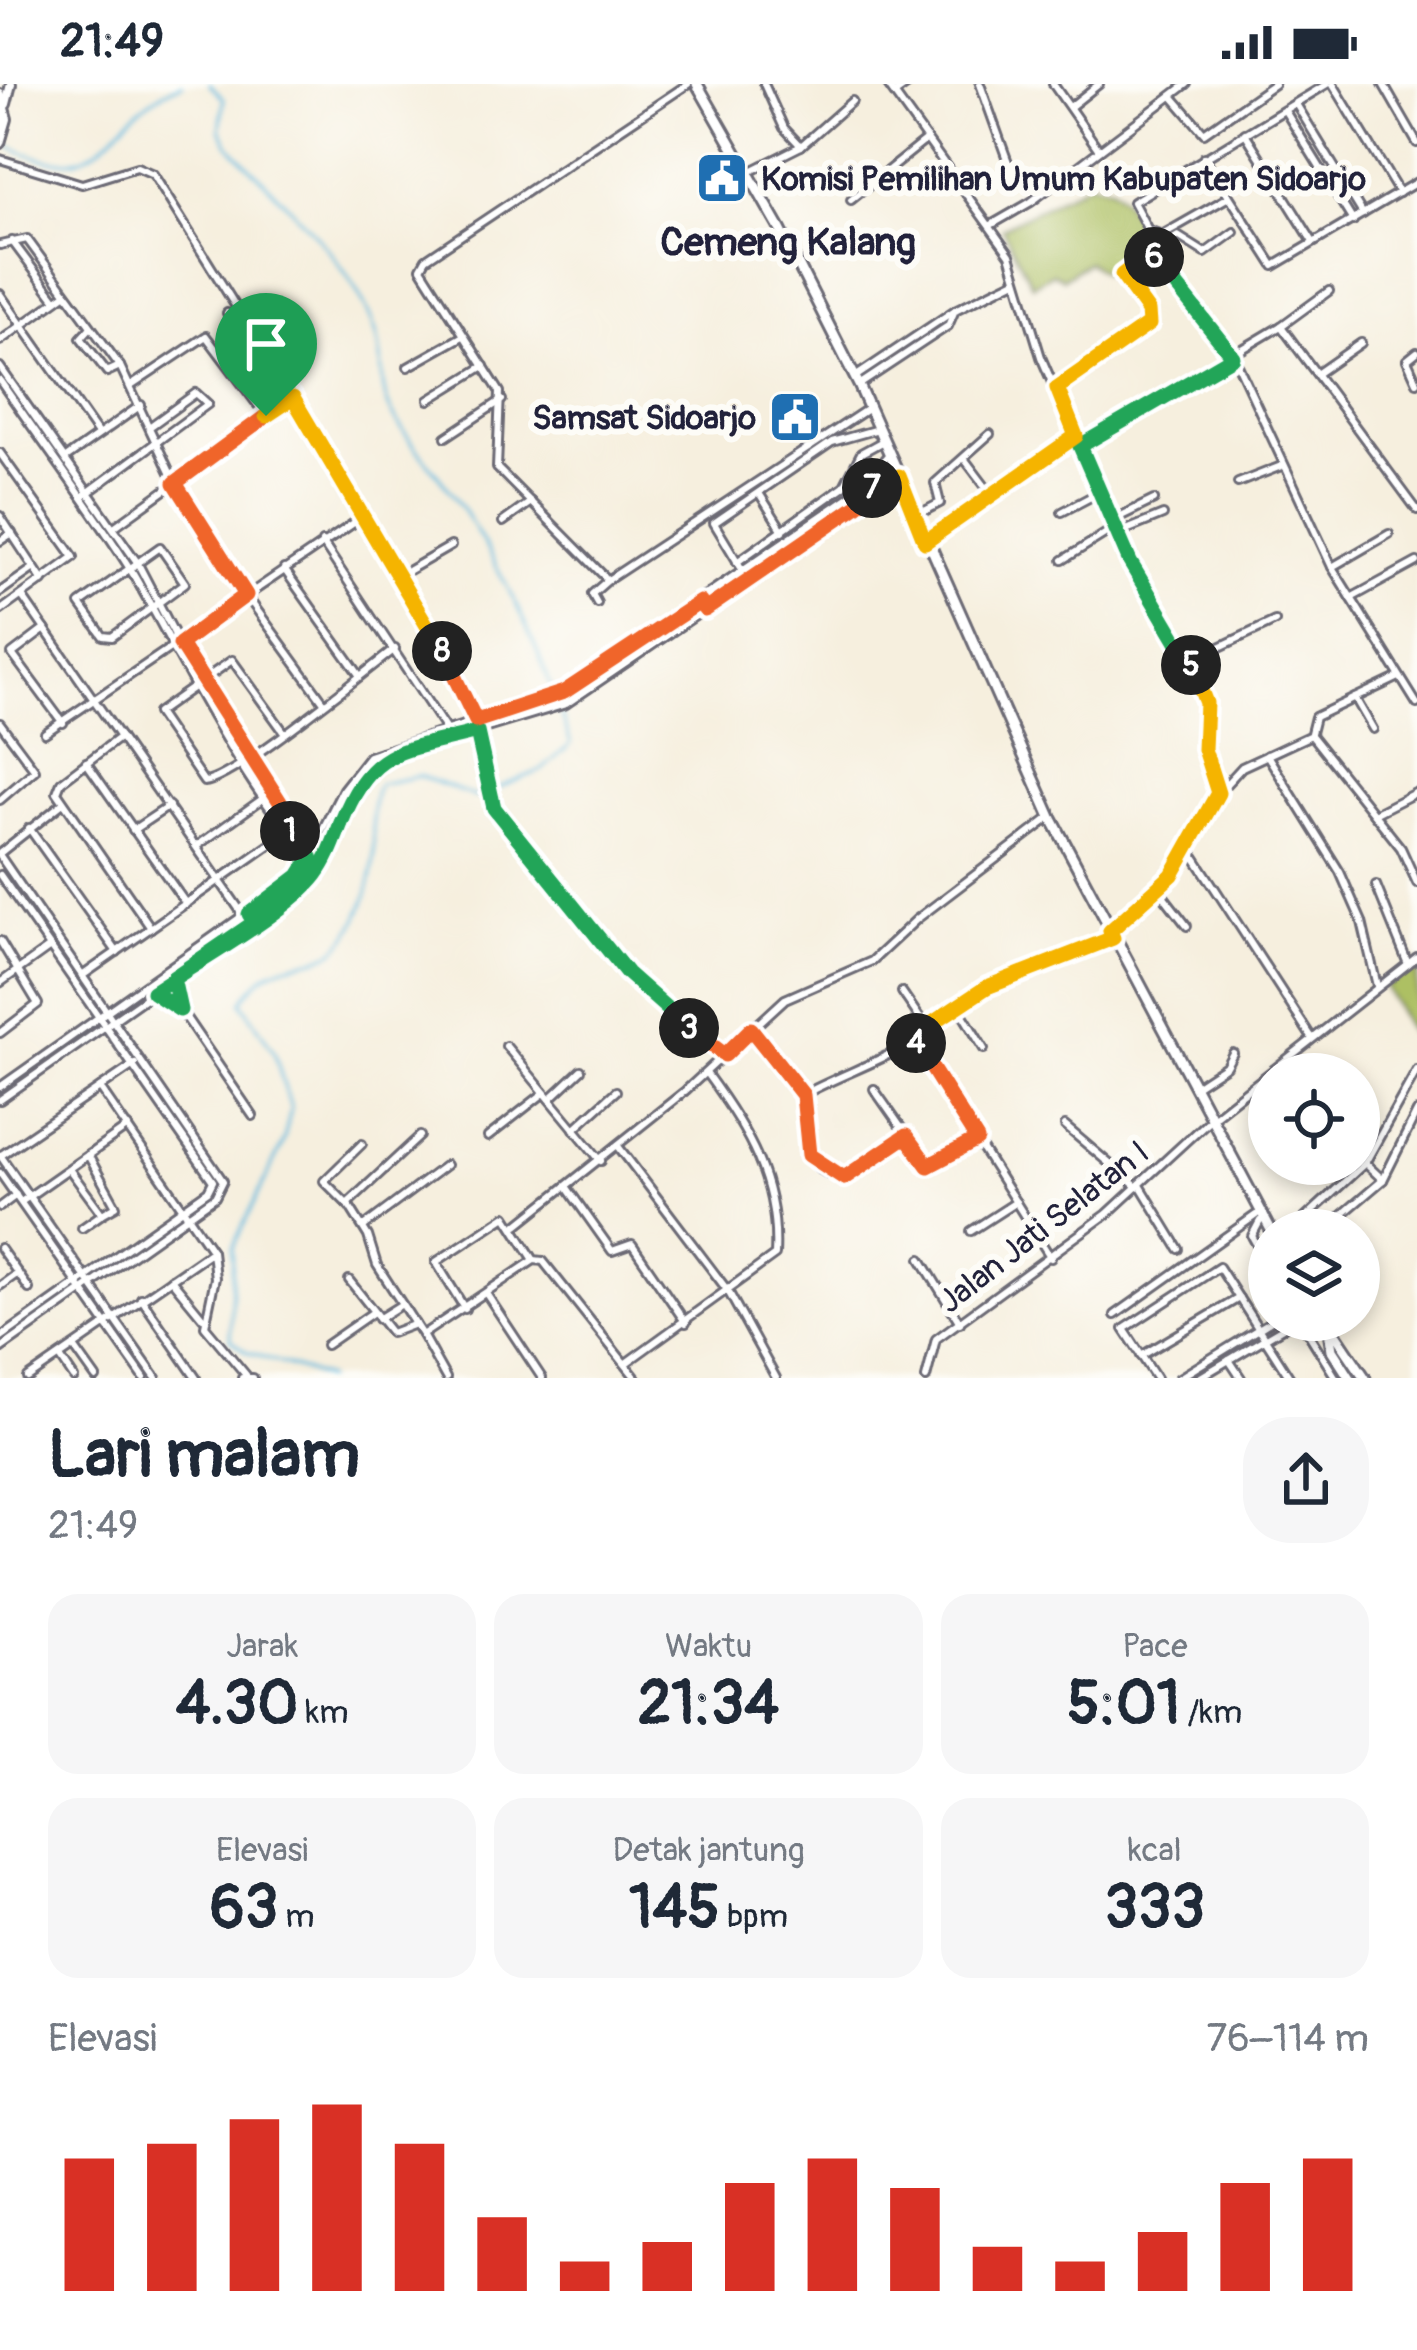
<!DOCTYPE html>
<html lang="id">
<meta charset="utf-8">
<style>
:root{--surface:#fff;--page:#f6f6f7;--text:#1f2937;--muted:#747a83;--accent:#d93025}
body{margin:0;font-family:Pangolin,sans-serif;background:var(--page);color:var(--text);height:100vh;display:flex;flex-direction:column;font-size:45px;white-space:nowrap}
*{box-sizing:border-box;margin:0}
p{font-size:39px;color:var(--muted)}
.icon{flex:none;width:66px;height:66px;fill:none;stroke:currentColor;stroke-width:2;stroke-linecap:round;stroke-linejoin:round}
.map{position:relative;height:1294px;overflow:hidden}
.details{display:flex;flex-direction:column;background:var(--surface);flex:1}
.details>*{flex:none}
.fabs{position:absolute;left:1248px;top:969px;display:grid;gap:24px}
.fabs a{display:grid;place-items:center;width:132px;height:132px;border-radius:50%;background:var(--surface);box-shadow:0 6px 18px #0003;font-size:60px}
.pin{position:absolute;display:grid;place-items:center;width:102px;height:102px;color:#fff;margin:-123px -51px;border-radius:50% 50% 50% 0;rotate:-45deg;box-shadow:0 0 12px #0007}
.pin .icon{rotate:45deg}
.km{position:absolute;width:60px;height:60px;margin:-30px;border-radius:50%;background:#222;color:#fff;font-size:33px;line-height:60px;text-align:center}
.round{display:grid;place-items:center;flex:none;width:126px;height:126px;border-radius:48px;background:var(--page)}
.overview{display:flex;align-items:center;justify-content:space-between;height:204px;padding:0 48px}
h1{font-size:66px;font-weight:700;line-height:90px}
.stats{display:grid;grid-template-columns:repeat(3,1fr);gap:18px;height:204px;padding:12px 48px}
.stats div{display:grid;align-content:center;border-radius:30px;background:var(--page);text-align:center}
.stats b{font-size:60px;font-weight:700}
.stats small{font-size:33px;font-weight:400}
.stats p{font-size:33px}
.chart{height:336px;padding:24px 48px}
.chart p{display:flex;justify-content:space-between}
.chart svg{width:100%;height:216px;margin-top:12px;stroke:var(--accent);stroke-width:6}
.status{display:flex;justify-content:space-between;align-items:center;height:84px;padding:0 60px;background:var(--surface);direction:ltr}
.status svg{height:33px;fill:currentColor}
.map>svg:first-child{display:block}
.green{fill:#adc063;stroke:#68714f;stroke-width:3}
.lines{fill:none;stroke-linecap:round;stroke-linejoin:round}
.stream{stroke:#62badf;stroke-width:3}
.minor-casing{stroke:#6c6a74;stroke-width:12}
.tertiary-casing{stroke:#6c6a74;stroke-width:14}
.primary-casing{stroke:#6c6a74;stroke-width:15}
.minor{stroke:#fff;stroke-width:6}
.tertiary{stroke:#fff;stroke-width:8}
.primary{stroke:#fff;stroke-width:9}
.split-1-casing{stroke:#fff;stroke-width:24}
.split-2-casing{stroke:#fff;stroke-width:24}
.split-3-casing{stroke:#fff;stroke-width:24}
.split-4-casing{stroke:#fff;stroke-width:24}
.split-5-casing{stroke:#fff;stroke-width:24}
.split-6-casing{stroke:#fff;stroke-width:24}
.split-7-casing{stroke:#fff;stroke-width:24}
.split-8-casing{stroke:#fff;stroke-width:24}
.split-9-casing{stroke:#fff;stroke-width:24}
.split-1{stroke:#f0652b;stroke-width:15}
.split-2{stroke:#22a559;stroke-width:15}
.split-3{stroke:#22a559;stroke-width:15}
.split-4{stroke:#f0652b;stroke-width:15}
.split-5{stroke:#f5b400;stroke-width:15}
.split-6{stroke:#22a559;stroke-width:15}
.split-7{stroke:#f5b400;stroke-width:15}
.split-8{stroke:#f0652b;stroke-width:15}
.split-9{stroke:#f5b400;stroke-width:15}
.labels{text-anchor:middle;stroke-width:12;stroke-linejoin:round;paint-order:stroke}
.poi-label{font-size:33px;font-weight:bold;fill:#22223b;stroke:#fdfcf7;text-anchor:start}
.street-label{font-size:33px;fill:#22223b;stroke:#fdfcf7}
.quarter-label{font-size:39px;font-weight:bold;fill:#22223b;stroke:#fdfcf7}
</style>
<div class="status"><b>21:49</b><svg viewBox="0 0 49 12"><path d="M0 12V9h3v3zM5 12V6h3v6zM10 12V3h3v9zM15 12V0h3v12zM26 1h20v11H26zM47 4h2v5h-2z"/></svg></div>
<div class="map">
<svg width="1417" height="1294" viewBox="0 0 1417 1294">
<rect width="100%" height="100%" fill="#fdfcf7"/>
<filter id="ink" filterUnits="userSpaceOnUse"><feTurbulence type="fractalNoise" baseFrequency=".00833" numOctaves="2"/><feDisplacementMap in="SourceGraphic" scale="24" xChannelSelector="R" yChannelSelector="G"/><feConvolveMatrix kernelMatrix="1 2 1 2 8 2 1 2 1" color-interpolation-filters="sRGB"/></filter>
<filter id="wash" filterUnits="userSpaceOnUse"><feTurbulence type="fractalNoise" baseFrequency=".004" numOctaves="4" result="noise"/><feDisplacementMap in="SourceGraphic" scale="48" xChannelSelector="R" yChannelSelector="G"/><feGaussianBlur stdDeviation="2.7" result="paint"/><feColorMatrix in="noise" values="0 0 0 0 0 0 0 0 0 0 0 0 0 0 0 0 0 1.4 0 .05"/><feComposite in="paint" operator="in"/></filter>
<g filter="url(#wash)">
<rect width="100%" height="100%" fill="#f6efde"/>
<!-- green -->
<g class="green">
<polygon points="1090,98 1111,103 1121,112 1151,159 1103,189 1088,178 1063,194 1053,189 1032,201 1002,144"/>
<polygon points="1417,878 1417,961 1385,903"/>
</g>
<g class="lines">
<!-- stream -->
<g class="stream">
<path d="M209,0l15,15 -4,30 9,16c53,57 119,110 146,184 10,25 3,57 15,80 19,36 48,62 70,96 48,74 85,155 111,239l-29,26 -66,27 -57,-21 -40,8c-12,23 -4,49 -5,74 -2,27 -12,57 -27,79 -29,41 -70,6 -105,65l32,50 17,57 -8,34 -50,104 -3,92 15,12 81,27"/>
<path d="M2,59c110,54 95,-26 180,-59"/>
</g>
</g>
</g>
<g filter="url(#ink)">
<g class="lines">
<!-- minor casing -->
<g class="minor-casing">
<g id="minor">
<polyline points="764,0 784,44 801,62"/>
<polyline points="887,0 1010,171 1041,273 1130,478 1200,600 1206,619 1205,665 1218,709 1172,791 1110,847"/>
<polyline points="980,0 1014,95"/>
<polyline points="1053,0 1099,66"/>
<polyline points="1333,0 1399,109"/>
<polyline points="1383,0 1417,59"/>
<polyline points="895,9 908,0"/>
<polyline points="1173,13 1204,49 1274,0"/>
<polyline points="1296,20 1363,130"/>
<polyline points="1070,23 1099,0"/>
<polyline points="1285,27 1353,137"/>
<polyline points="1245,49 1313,158"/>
<polyline points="1204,73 1274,182 1417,98"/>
<polyline points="0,75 82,100 137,83 153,90 293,314 460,600 476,637 494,724 627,889 656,919 725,971"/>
<polyline points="749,88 801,62 852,17"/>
<polyline points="1227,114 1162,151 1148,146 1133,118 1327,0"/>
<polyline points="851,116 927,55"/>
<polyline points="991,141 1031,118 1187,0"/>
<polyline points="12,157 56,216"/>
<polyline points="0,161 27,155 120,282 175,399 246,511 323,617"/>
<polyline points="1151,169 1237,279 1332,483 1417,620"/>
<polyline points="1329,207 1281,242 1417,426"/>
<polyline points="0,210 98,350"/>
<polyline points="227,229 243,255 254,251"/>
<polyline points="91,243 81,254 107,288 120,282"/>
<polyline points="0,257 64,211"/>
<polyline points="1417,268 1407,276 1417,298"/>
<polyline points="0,283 137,478 199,597 284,728 303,747 335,755"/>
<polyline points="408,283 463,252"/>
<polyline points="1318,289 1361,259"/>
<polyline points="855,293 955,226 1016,196"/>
<path d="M0,297c42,61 87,121 127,183 38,60 139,275 198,298"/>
<polyline points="859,301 948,242 955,226"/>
<polyline points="131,302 206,252 266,332"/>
<polyline points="1057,304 1151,237 1123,195 1123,186 1178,152 1205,169 1234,148"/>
<polyline points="429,316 484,282"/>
<polyline points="446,353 502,316"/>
<polyline points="1080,362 1281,242"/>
<polyline points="0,369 74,473 0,527"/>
<polyline points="66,374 141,321"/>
<polyline points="966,377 991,410"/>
<polyline points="1238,399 1284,381"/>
<polyline points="759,409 783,447"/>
<polyline points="82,413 208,320 196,309 152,341"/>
<polyline points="1062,428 1100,408"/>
<polyline points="917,431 940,419 935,399 990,350"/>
<polyline points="0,432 43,497"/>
<polyline points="1113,436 1154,416"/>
<polyline points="503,438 531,418"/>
<polyline points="114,443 293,314"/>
<polyline points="1119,449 1163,431"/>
<polyline points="0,457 12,449"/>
<polyline points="927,457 1076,352"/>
<polyline points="322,458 446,646"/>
<polygon points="160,463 185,499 112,553 103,552 80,520"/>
<polyline points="1063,476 1116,443"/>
<polyline points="737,478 844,402 861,369 883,357"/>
<polyline points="1332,483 1389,450"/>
<polyline points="284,485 360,592"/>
<polyline points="743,487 714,439 832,358 878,345"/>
<polyline points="399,492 451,462"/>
<polyline points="608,496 497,384 500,308 421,184 426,175 688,0"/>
<polyline points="0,508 34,484"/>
<polyline points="22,512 244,832"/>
<polyline points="1351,514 1417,478"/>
<polyline points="597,519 592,510 608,496 869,324"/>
<polyline points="45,545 12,570 63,639"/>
<polyline points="1190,577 1275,537"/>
<polyline points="1355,614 1373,645"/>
<polyline points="0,639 35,686 0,716"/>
<path d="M284,648l-52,-72 -75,53 47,69c28,-1 159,-109 191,-133"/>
<polyline points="45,649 364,432"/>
<polyline points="1311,649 1315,633 1399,593"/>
<polyline points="120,653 61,698 57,708 151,844"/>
<polyline points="1267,671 1340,788 1362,838 1377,902"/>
<polyline points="86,678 186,820"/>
<polyline points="1218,709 1242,683 1311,651 1401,764 1417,799"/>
<polyline points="1374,730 1417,708"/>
<polyline points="29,744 117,868"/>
<polyline points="133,746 169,722"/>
<polyline points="197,762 268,711"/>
<polyline points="1188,763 1312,954"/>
<polyline points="0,769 63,719"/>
<polyline points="0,772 223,1097 215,1113 0,1265"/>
<polyline points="0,791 213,1097 208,1107 0,1254"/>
<polyline points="1376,801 1408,880"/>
<polyline points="1159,806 1187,842"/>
<polyline points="0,857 38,920 0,949"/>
<polyline points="82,892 291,746"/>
<polyline points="0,899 50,863"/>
<polyline points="153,907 180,925 173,894"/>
<polyline points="902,908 926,943"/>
<polyline points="957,921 984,965"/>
<polyline points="180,925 253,1032"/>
<path d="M751,945c17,19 36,38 48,60 16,28 -9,90 50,87l57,-41"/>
<polyline points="914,957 1051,1174"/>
<polyline points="506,962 601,1077"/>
<polyline points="0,1003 299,792 343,705 369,672 564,608 852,411 889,370"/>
<polyline points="1194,1003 1226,982 1233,969"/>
<polyline points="100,1004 212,1167 215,1194 205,1242 246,1291"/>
<polyline points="874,1005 928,1082 977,1056"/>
<path d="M803,1011c25,-15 91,-39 108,-53 62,-50 124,-77 202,-104"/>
<polyline points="550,1015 581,986"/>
<polyline points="0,1016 309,799 329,771 354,707 378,677 566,620 858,421 881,398 899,392"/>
<polyline points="1065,1042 1137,1103"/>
<polyline points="574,1045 616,1007"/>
<polyline points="488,1053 544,1009"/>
<polyline points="362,1060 324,1097 350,1123 368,1152 377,1181 422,1251"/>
<polyline points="618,1062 728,1207 776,1294"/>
<polyline points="0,1071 156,1294"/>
<polyline points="0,1072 135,980"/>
<polyline points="1365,1079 1383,1096"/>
<polyline points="69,1085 102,1130 116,1122 88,1071"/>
<polyline points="0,1089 144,1294"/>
<polyline points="1140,1101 1179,1165"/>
<polyline points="568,1105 612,1167 632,1160 686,1239"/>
<polyline points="21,1118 128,1043"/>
<polyline points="347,1120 420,1052"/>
<polyline points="0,1123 16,1111"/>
<polyline points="1260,1137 1252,1152 1269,1183"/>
<polyline points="517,1141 685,1007 785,915 872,877 917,835 1051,733"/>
<polyline points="363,1143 446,1081"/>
<polyline points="82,1144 102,1130"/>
<polyline points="1292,1146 1365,1079 1417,986"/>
<polyline points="1324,1146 1383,1096 1417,1028"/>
<polyline points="971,1147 1016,1118"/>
<polyline points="0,1164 29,1205"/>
<polyline points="921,1175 960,1239"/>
<polyline points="171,1195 203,1234"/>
<polyline points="349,1196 391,1249 415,1240"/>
<polyline points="0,1202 18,1189"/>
<polyline points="487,1211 542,1294"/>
<polyline points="141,1214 196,1294"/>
<polyline points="465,1225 436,1178 506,1132 534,1176 543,1177 636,1294"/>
<polyline points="1115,1231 1256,1131"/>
<polyline points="378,1235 402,1220"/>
<polyline points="1300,1236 1336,1294"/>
<polyline points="326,1261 372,1229"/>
<polyline points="74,1263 96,1294"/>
<polyline points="1141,1272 1239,1214"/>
<polyline points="60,1273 74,1294"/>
<polyline points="1229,1276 1241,1294"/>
<path d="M626,1279l149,-108c4,-73 -27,-125 -69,-182"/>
<polyline points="28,1294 212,1167"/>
<polyline points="242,1294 253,1294"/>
<polyline points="446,1294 422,1251 534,1176"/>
<polyline points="926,1294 936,1255 1107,1130 1208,1037 1417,873"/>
<polyline points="1156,1294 1124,1245 1219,1183 1290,1294"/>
<polyline points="1179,1294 1273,1236"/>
<polyline points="1199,1294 1296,1236"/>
</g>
</g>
<!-- tertiary casing -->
<g class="tertiary-casing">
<g id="tertiary">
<polyline points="0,10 7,35 0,59"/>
<polyline points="6,20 11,0"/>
</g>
</g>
<!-- primary casing -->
<g class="primary-casing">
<g id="primary">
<polyline points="697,0 780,145 859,301 1051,733 1271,1146"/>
<polyline points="1326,1236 1365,1294"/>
<polyline points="1329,1247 1332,1266 1350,1294"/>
</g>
</g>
<!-- minor -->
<use href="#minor" class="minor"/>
<!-- tertiary -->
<use href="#tertiary" class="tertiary"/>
<!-- primary -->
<use href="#primary" class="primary"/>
</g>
</g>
<g class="lines" filter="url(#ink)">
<!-- split-1 casing -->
<g class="split-1-casing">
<polyline id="split-1" points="266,332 175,399 246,511 180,560 296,743 290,747"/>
</g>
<!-- split-2 casing -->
<g class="split-2-casing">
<path id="split-2" d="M290,747l21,26 -12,19 -50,38 6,8 -82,56 7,32 -27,-18c42,-29 135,-80 163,-117 12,-16 18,-34 25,-52"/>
</g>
<!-- split-3 casing -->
<g class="split-3-casing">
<path id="split-3" d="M341,739c31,-78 61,-71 136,-91l17,76 133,165 62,55"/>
</g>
<!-- split-4 casing -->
<g class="split-4-casing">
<polyline id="split-4" points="689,944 725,971 751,945 803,1011 809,1071 844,1094 906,1052 928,1082 977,1056 916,959"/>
</g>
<!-- split-5 casing -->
<g class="split-5-casing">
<polyline id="split-5" points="916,959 916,950 987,903 1113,854 1110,847 1172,791 1218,709 1204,665 1206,619 1191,581"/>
</g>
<!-- split-6 casing -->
<g class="split-6-casing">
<polyline id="split-6" points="1154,173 1233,273 1080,362 1130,478 1191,581"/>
</g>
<!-- split-7 casing -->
<g class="split-7-casing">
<polyline id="split-7" points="872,404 899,392 925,458 1076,352 1057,304 1149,240 1148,227 1122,191 1151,169 1154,173"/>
</g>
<!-- split-8 casing -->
<g class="split-8-casing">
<polyline id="split-8" points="442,567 476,637 564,608 700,518 705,526 858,421 872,404"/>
</g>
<!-- split-9 casing -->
<g class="split-9-casing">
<polyline id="split-9" points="266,332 293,314 442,567"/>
</g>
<!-- split-1 -->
<use href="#split-1" class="split-1"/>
<!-- split-2 -->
<use href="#split-2" class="split-2"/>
<!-- split-3 -->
<use href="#split-3" class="split-3"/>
<!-- split-4 -->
<use href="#split-4" class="split-4"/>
<!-- split-5 -->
<use href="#split-5" class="split-5"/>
<!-- split-6 -->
<use href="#split-6" class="split-6"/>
<!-- split-7 -->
<use href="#split-7" class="split-7"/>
<!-- split-8 -->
<use href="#split-8" class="split-8"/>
<!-- split-9 -->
<use href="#split-9" class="split-9"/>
</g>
<!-- icons -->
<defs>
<g id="civic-square" transform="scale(2.7)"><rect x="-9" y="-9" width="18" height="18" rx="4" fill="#1f6fb2" stroke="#fdfcf7"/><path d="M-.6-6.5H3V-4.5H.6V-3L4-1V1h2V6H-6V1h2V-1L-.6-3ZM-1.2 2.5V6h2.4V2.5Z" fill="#fff"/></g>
</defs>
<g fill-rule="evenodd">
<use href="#civic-square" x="722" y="94"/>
<use href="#civic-square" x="795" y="333"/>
</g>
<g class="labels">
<!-- poi labels -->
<g class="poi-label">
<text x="761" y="106">Komisi Pemilihan Umum Kabupaten Sidoarjo</text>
<text x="756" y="345" text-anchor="end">Samsat Sidoarjo</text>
</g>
<!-- street labels -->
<g class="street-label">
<text transform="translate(1043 1142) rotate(-38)" y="12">Jalan Jati Selatan I</text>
</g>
<!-- quarter labels -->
<g class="quarter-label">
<text x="788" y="171">Cemeng Kalang</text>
</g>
</g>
</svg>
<div class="fabs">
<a><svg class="icon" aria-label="locate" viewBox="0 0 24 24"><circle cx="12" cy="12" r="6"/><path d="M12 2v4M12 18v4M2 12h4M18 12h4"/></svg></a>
<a><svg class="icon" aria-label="layers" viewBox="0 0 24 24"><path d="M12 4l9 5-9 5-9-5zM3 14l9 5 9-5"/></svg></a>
</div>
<div class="pin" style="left:266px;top:332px;background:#1e9e55"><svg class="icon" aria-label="arrive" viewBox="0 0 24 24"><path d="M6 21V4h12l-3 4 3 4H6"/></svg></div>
<b class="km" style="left:290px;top:747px">1</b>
<b class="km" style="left:689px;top:944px">3</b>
<b class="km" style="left:916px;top:959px">4</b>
<b class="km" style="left:1191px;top:581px">5</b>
<b class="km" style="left:1154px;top:173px">6</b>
<b class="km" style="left:872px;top:404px">7</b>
<b class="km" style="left:442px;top:567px">8</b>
</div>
<section class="details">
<div class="overview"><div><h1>Lari malam</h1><p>21:49</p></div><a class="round"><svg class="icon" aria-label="share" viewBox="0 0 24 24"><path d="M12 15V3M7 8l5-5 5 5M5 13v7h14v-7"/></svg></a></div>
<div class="stats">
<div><p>Jarak</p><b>4.30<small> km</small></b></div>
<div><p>Waktu</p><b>21:34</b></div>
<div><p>Pace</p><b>5:01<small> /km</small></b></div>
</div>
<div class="stats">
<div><p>Elevasi</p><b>63<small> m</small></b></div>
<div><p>Detak jantung</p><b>145<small> bpm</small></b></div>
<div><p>kcal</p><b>333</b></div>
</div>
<div class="chart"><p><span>Elevasi</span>76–114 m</p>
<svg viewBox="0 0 160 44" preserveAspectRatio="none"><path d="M5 44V17M15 44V14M25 44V9M35 44V6M45 44V14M55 44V29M65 44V38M75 44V34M85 44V22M95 44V17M105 44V23M115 44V35M125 44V38M135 44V32M145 44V22M155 44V17"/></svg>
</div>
</section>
